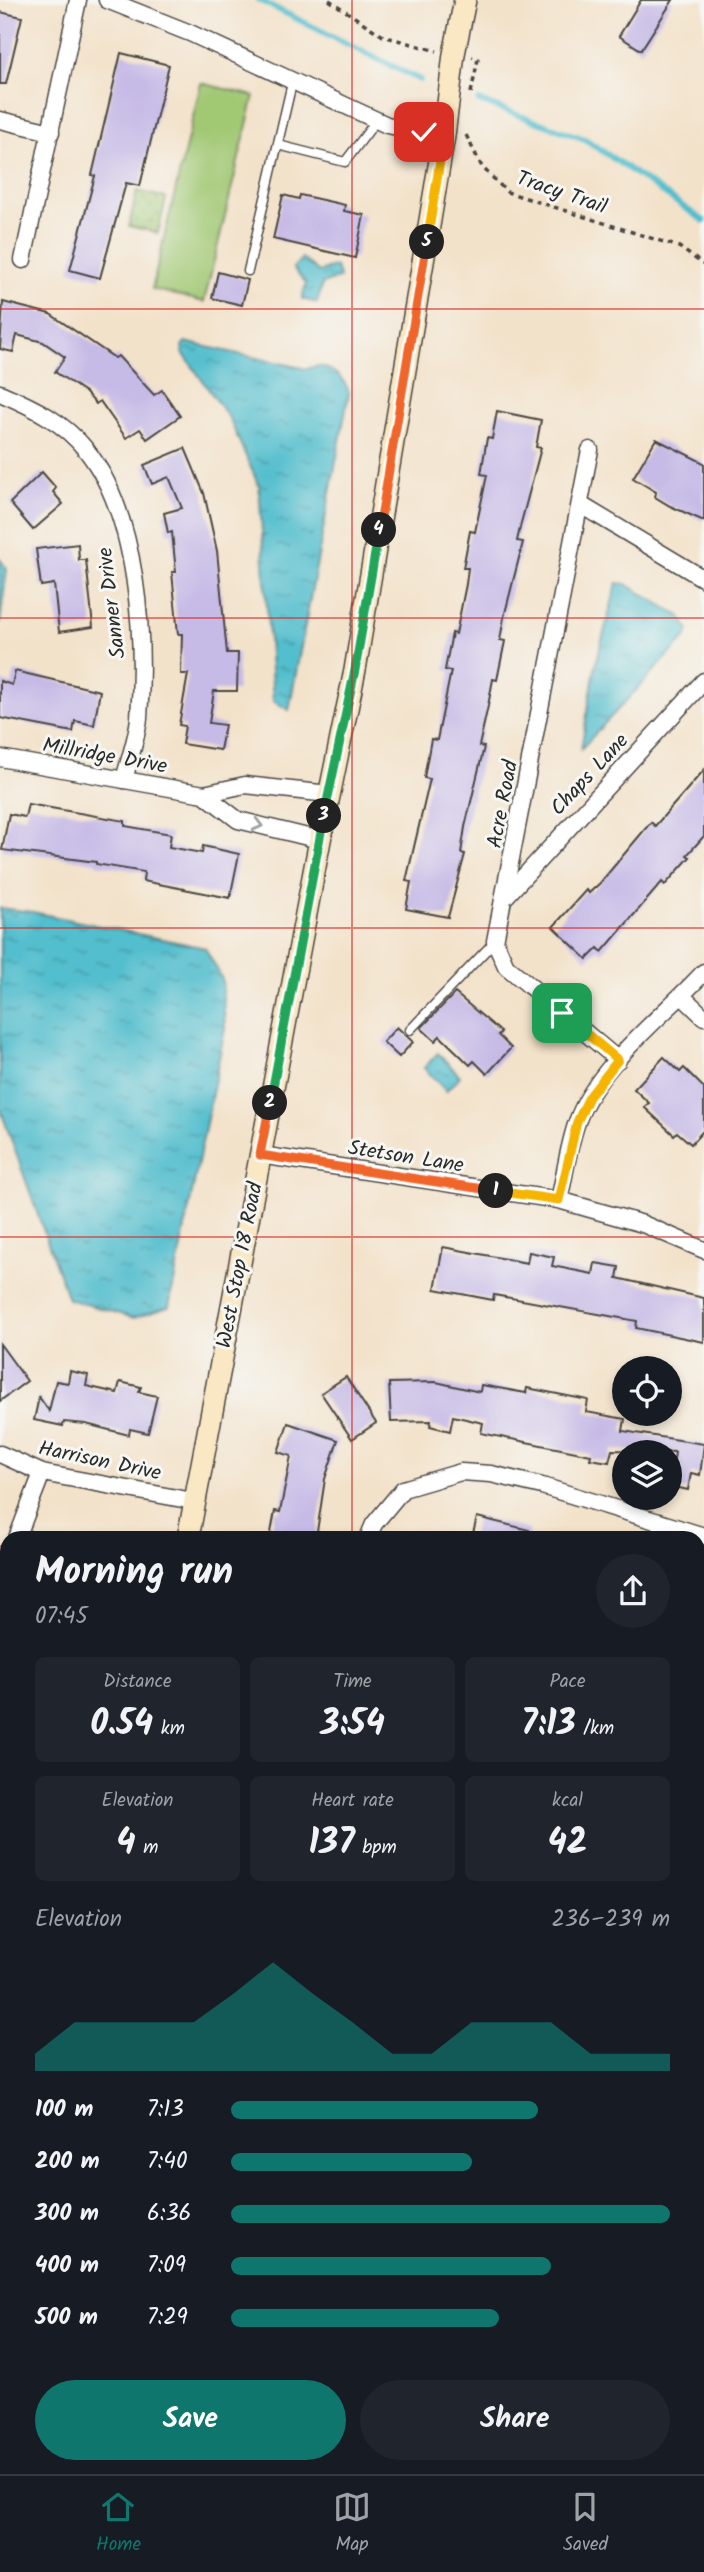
<!DOCTYPE html>
<meta charset="utf-8">
<style>
:root{--surface:#171b24;--page:#20242c;--text:#f1f3f6;--muted:#9ea1a6;--line:#363941;--accent:#0f766e}
body{margin:0;font-family:Kalam,sans-serif;background:var(--page);color:var(--text);height:100vh;display:flex;flex-direction:column;font-size:26px;white-space:nowrap}
*{box-sizing:border-box;margin:0}
p{font-size:23px;color:var(--muted)}
.icon{flex:none;width:38px;height:38px;fill:none;stroke:currentColor;stroke-width:2;stroke-linecap:round;stroke-linejoin:round}
.map{position:relative;flex:1;overflow:hidden}
.drawer{position:absolute;left:0px;top:1531px;width:705px;height:943px;display:flex;flex-direction:column;background:var(--surface);border-radius:21px 21px 0 0;box-shadow:0 4px 10px #0003}
.drawer>*{flex:none}
.buttons{position:absolute;left:612px;top:1356px;display:grid;gap:14px}
.buttons a{display:grid;place-items:center;width:70px;height:70px;border-radius:50%;background:var(--surface);box-shadow:0 4px 10px #0003;font-size:35px}
.pin{position:absolute;display:grid;place-items:center;width:60px;height:60px;color:#fff;margin:-30px;border-radius:14px;box-shadow:0 4px 10px #0006}
.km{position:absolute;width:35px;height:35px;margin:-18px;border-radius:50%;background:#222;color:#fff;font-size:19px;line-height:35px;text-align:center}
.round{display:grid;place-items:center;flex:none;width:74px;height:74px;border-radius:37px;background:var(--page)}
.overview{display:flex;align-items:center;justify-content:space-between;height:119px;padding:0 35px}
h1{font-size:38px;font-weight:600;line-height:52px}
.stats{display:grid;grid-template-columns:repeat(3,1fr);gap:10px;height:119px;padding:7px 35px}
.stats div{display:grid;align-content:center;border-radius:10px;background:var(--page);text-align:center}
.stats b{font-size:35px;font-weight:600}
.stats small{font-size:19px;font-weight:400}
.stats p{font-size:19px}
.chart{height:196px;padding:14px 35px}
.chart p{display:flex;justify-content:space-between}
.chart svg{width:100%;height:126px;margin-top:7px;fill:var(--accent);opacity:.7}
.action{display:flex;gap:14px;margin-top:auto;padding:14px 35px}
.action a{flex:1;height:80px;border-radius:42px;background:var(--accent);color:#fff;font-size:28px;font-weight:600;line-height:80px;text-align:center}
.action a+a{background:var(--page);color:var(--text)}
ul{padding:0 35px;list-style:none;font-size:23px}
li{display:grid;grid-template-columns:112px 84px 1fr;align-items:center;height:52px}
li i{height:18px;border-radius:9px;background:var(--accent)}
.dock{display:flex;justify-content:space-around;align-items:center;height:98px;border-top:2px solid var(--line);background:var(--surface);font-size:19px;color:var(--muted)}
.dock a{display:grid;justify-items:center;gap:4px}
.dock .on{color:var(--accent)}
.map>svg:first-child{display:block}
.park{fill:url(#park-dots);stroke:#667a4f;stroke-width:2}
.pitch{fill:#a1c873;stroke:#667a4f;stroke-width:2}
.water{fill:url(#water-ripples);stroke:#3f747c;stroke-width:2}
.lines{fill:none;stroke-linecap:round;stroke-linejoin:round}
.stream{stroke:#53becd;stroke-width:6}
.building{fill:#c6bae6}
.lane-casing{stroke:#494643;stroke-width:11}
.street-casing{stroke:#494643;stroke-width:19}
.secondary-casing{stroke:#494643;stroke-width:24}
.path{stroke:#494643;stroke-width:3.5;stroke-dasharray:5 5;stroke-linecap:butt}
.lane{stroke:#fff;stroke-width:8}
.street{stroke:#fff;stroke-width:16}
.secondary{stroke:#fae7c3;stroke-width:21}
.oneway{stroke:#a0a0a0}
.split-1-casing{stroke:#fff;stroke-width:14}
.split-2-casing{stroke:#fff;stroke-width:14}
.split-3-casing{stroke:#fff;stroke-width:14}
.split-4-casing{stroke:#fff;stroke-width:14}
.split-5-casing{stroke:#fff;stroke-width:14}
.split-6-casing{stroke:#fff;stroke-width:14}
.split-1{stroke:#f5b400;stroke-width:9}
.split-2{stroke:#f0652b;stroke-width:9}
.split-3{stroke:#22a559;stroke-width:9}
.split-4{stroke:#22a559;stroke-width:9}
.split-5{stroke:#f0652b;stroke-width:9}
.split-6{stroke:#f5b400;stroke-width:9}
.grid{fill:none;stroke:#d62828;stroke-width:2;stroke-opacity:0.55}
.labels{text-anchor:middle;stroke-width:6;stroke-linejoin:round;paint-order:stroke}
.street-label{font-size:21px;fill:#2b2b2b;stroke:#f6f6f2}
</style>
<div class="map">
<svg width="704" height="2474" viewBox="0 0 704 2474">
<defs>
<pattern id="park-dots" width="8" height="8" patternUnits="userSpaceOnUse" patternTransform="scale(1.75)"><rect width="8" height="8" fill="#a1c873"/><path d="M2 2h.1M6 6h.1" fill="none" stroke="#83a35f" stroke-width="1.8" stroke-linecap="round"/></pattern>
<pattern id="water-ripples" width="26" height="14" patternUnits="userSpaceOnUse" patternTransform="scale(1.75)"><rect width="26" height="14" fill="#53becd"/><path d="M2 4q2-2 4 0t4 0M15 11q2-2 4 0t4 0" fill="none" stroke="#459ba7"/></pattern>
</defs>
<rect width="100%" height="100%" fill="#f6f6f2"/>
<filter id="ink" filterUnits="userSpaceOnUse"><feTurbulence type="fractalNoise" baseFrequency=".0143" numOctaves="2"/><feDisplacementMap in="SourceGraphic" scale="14" xChannelSelector="R" yChannelSelector="G"/><feConvolveMatrix kernelMatrix="1 2 1 2 8 2 1 2 1" color-interpolation-filters="sRGB"/></filter>
<filter id="wash" filterUnits="userSpaceOnUse"><feTurbulence type="fractalNoise" baseFrequency=".00686" numOctaves="4" result="noise"/><feDisplacementMap in="SourceGraphic" scale="28" xChannelSelector="R" yChannelSelector="G"/><feGaussianBlur stdDeviation="1.57" result="paint"/><feColorMatrix in="noise" values="0 0 0 0 0 0 0 0 0 0 0 0 0 0 0 0 0 1.4 0 .05"/><feComposite in="paint" operator="in"/></filter>
<g filter="url(#wash)">
<rect width="100%" height="100%" fill="#f3e2ca"/>
<!-- park -->
<polygon class="park" points="137,191 166,198 158,233 129,226"/>
<!-- pitch -->
<polygon class="pitch" points="201,83 254,96 204,302 152,289"/>
<!-- water -->
<g class="water">
<polygon points="302,258 319,272 335,266 340,278 322,284 317,303 302,299 306,283 293,268"/>
<path d="M185,342l122,27c16,-9 38,7 42,24l-60,317 -16,-9 -14,-215 -30,-68 -46,-65 -1,-7z"/>
<polygon points="0,559 7,569 0,624"/>
<polygon points="617,583 626,584 681,617 689,630 687,636 581,749 596,663"/>
<polygon points="0,908 33,912 205,948 222,978 225,1029 169,1307 134,1318 68,1299 0,1108"/>
<polygon points="438,1053 460,1076 446,1091 424,1068"/>
<polygon points="698,1906 704,1908 704,1963 698,1962"/>
</g>
<g class="lines">
<!-- stream -->
<g class="stream">
<polyline points="259,0 420,80"/>
<polyline points="479,101 585,139 704,221"/>
</g>
</g>
<g id="blocks">
<!-- building -->
<g class="building">
<polygon points="641,0 673,0 641,50 619,36"/>
<polygon points="0,12 22,17 6,84 0,84"/>
<polygon points="121,53 169,65 140,186 126,183 100,278 70,270 95,176 92,175"/>
<polygon points="283,195 299,199 300,195 345,205 344,211 364,215 355,258 273,239"/>
<polygon points="218,272 248,280 242,305 212,298"/>
<polygon points="3,302 50,314 115,358 118,356 154,395 162,390 180,416 147,439 140,429 126,438 100,401 96,404 85,392 55,372 65,357 43,342 17,335 13,352 0,349"/>
<polygon points="497,411 541,420 536,447 541,448 521,523 517,541 523,542 504,617 500,640 505,641 497,680 493,679 488,706 479,746 484,747 465,827 461,853 465,854 448,917 406,909 411,882 406,881 430,779 424,778 431,739 437,740 451,671 445,670 452,633 456,634 466,584 468,568 463,568 470,531 475,532 487,475 481,474 487,438 492,439"/>
<polygon points="656,439 704,463 704,521 670,506 655,497 656,492 633,478"/>
<polygon points="185,448 204,493 217,551 227,653 238,653 237,691 214,691 209,723 225,725 220,750 182,744 185,726 179,725 188,674 181,674 182,634 178,634 172,572 176,572 172,532 168,533 164,513 182,508 169,477 152,484 144,465"/>
<polygon points="42,472 56,488 53,492 63,504 33,530 10,503"/>
<polygon points="78,544 79,560 86,560 93,627 59,632 54,584 41,586 36,549"/>
<polygon points="15,671 100,691 94,725 75,721 73,732 0,718 0,681 12,685"/>
<polygon points="704,770 704,836 687,855 690,857 665,885 662,882 602,952 598,948 587,959 553,927 586,890 589,893 600,883 651,822 655,826"/>
<polygon points="28,804 125,821 125,826 171,834 169,847 202,853 203,846 239,854 230,898 143,881 144,872 96,864 96,862 2,850 9,814 25,817"/>
<polygon points="455,993 501,1032 498,1035 511,1048 487,1074 474,1061 470,1065 440,1036 435,1041 421,1028"/>
<polygon points="397,1027 413,1042 399,1057 383,1042"/>
<polygon points="664,1057 680,1072 684,1068 704,1088 704,1130 691,1144 677,1132 674,1135 644,1107 649,1103 634,1089"/>
<polygon points="443,1247 527,1263 529,1252 554,1257 552,1266 593,1274 595,1263 619,1267 617,1278 704,1298 704,1342 636,1328 637,1321 494,1295 493,1300 435,1289"/>
<polygon points="0,1344 27,1381 0,1401"/>
<polygon points="70,1371 88,1375 86,1386 117,1393 120,1382 141,1387 139,1392 157,1396 148,1433 130,1429 129,1435 86,1424 64,1422 63,1426 34,1420 39,1397 49,1411 56,1381 68,1383"/>
<polygon points="346,1377 376,1423 352,1439 321,1393"/>
<polygon points="436,1382 480,1392 481,1385 526,1393 527,1388 588,1400 586,1412 625,1419 623,1431 704,1444 700,1475 691,1473 688,1490 670,1486 675,1452 612,1450 609,1462 590,1459 591,1455 481,1433 483,1423 453,1416 450,1431 430,1426 431,1421 391,1422 389,1383"/>
<polygon points="288,1423 338,1440 325,1479 316,1538 270,1538 275,1511 280,1512 291,1456 278,1452"/>
<polygon points="477,1517 529,1530 529,1538 472,1538"/>
</g>
</g>
</g>
<g filter="url(#ink)">
<use href="#blocks" fill-opacity="0" stroke="#494643" stroke-width="2"/>
<g class="lines">
<!-- lane casing -->
<g class="lane-casing">
<g id="lane">
<polyline points="278,145 345,162 376,121"/>
<polyline points="248,271 292,83"/>
<polyline points="410,1030 495,941"/>
<polyline points="0,2412 7,2414"/>
</g>
</g>
<!-- street casing -->
<g class="street-casing">
<g id="street">
<polyline points="107,0 190,33 387,125 444,136"/>
<polyline points="0,120 51,132"/>
<polyline points="23,260 78,0"/>
<path d="M0,393c33,14 64,29 87,58 51,65 58,186 52,267 -2,20 -10,42 -15,62"/>
<polyline points="590,450 495,941 506,966 618,1060"/>
<polyline points="581,505 704,579"/>
<polyline points="0,758 204,794 245,785 329,794"/>
<polyline points="204,794 238,820 320,840"/>
<polyline points="506,896 704,681"/>
<polyline points="682,996 704,1017"/>
<polyline points="260,1155 559,1200 643,1224 704,1250"/>
<path d="M559,1200c6,-25 9,-53 18,-78 20,-57 87,-106 127,-150"/>
<polyline points="0,1454 42,1473 193,1501"/>
<polyline points="17,1538 42,1473"/>
<polyline points="368,1538 374,1524 403,1489 461,1472 491,1474 542,1486 704,1536"/>
<polyline points="0,1581 7,1563"/>
<polyline points="698,1785 704,1786"/>
<polyline points="698,2097 704,2098"/>
<polyline points="191,2474 192,2468"/>
<polyline points="517,2474 519,2468"/>
</g>
</g>
<!-- secondary casing -->
<g class="secondary-casing">
<g id="secondary">
<polyline points="188,1538 320,840 355,670 444,136 454,54 465,0"/>
<polyline points="29,2474 30,2468"/>
</g>
</g>
<!-- path -->
<g class="path">
<polyline points="329,0 383,36 437,51"/>
<polyline points="471,93 478,59 472,57"/>
<polyline points="466,135 482,167 507,192 679,247 704,265"/>
</g>
<!-- lane -->
<use href="#lane" class="lane"/>
<!-- street -->
<use href="#street" class="street"/>
<!-- secondary -->
<use href="#secondary" class="secondary"/>
</g>
<!-- one-way arrows -->
<defs><path id="oneway-chevron" d="M-2-3.5L2.5 0L-2 3.5" fill="none" stroke-width="1.6" stroke-linecap="round" stroke-linejoin="round" transform="scale(1.75)"/></defs>
<use class="oneway" href="#oneway-chevron" transform="translate(258 825) rotate(14)"/>
</g>
<g class="lines" filter="url(#ink)">
<!-- split-1 casing -->
<g class="split-1-casing">
<polyline id="split-1" points="496,1191 559,1200 577,1122 589,1097 618,1060 562,1013"/>
</g>
<!-- split-2 casing -->
<g class="split-2-casing">
<polyline id="split-2" points="270,1103 260,1155 496,1191"/>
</g>
<!-- split-3 casing -->
<g class="split-3-casing">
<polyline id="split-3" points="270,1103 324,816"/>
</g>
<!-- split-4 casing -->
<g class="split-4-casing">
<polyline id="split-4" points="324,816 355,670 379,530"/>
</g>
<!-- split-5 casing -->
<g class="split-5-casing">
<polyline id="split-5" points="379,530 427,242"/>
</g>
<!-- split-6 casing -->
<g class="split-6-casing">
<polyline id="split-6" points="424,132 444,136 427,242"/>
</g>
<!-- split-1 -->
<use href="#split-1" class="split-1"/>
<!-- split-2 -->
<use href="#split-2" class="split-2"/>
<!-- split-3 -->
<use href="#split-3" class="split-3"/>
<!-- split-4 -->
<use href="#split-4" class="split-4"/>
<!-- split-5 -->
<use href="#split-5" class="split-5"/>
<!-- split-6 -->
<use href="#split-6" class="split-6"/>
</g>
<!-- grid -->
<path class="grid" d="M352,0v1538M0,309h704M0,618h704M0,928h704M0,1237h704M0,1546h7M698,1546h6M0,1856h7M698,1856h6M0,2165h7M698,2165h6M352,2468v6"/>
<g class="labels">
<!-- street labels -->
<g class="street-label">
<text transform="translate(562 192) rotate(19)" y="7">Tracy Trail</text>
<text transform="translate(111 603) rotate(-97)" y="7">Sanner Drive</text>
<text transform="translate(105 755) rotate(10)" y="7">Millridge Drive</text>
<text transform="translate(589 774) rotate(-47)" y="7">Chaps Lane</text>
<text transform="translate(502 804) rotate(-79)" y="7">Acre Road</text>
<text transform="translate(406 1156) rotate(9)" y="7">Stetson Lane</text>
<text transform="translate(239 1265) rotate(-79)" y="7">West Stop 18 Road</text>
<text transform="translate(100 1460) rotate(12)" y="7">Harrison Drive</text>
</g>
</g>
</svg>
<div class="buttons">
<a><svg class="icon" aria-label="locate" viewBox="0 0 24 24"><circle cx="12" cy="12" r="6"/><path d="M12 2v4M12 18v4M2 12h4M18 12h4"/></svg></a>
<a><svg class="icon" aria-label="layers" viewBox="0 0 24 24"><path d="M12 4l9 5-9 5-9-5zM3 14l9 5 9-5"/></svg></a>
</div>
<div class="pin" style="left:562px;top:1013px;background:#1e9e55"><svg class="icon" aria-label="arrive" viewBox="0 0 24 24"><path d="M6 21V4h12l-3 4 3 4H6"/></svg></div>
<div class="pin" style="left:424px;top:132px;background:#d93025"><svg class="icon" aria-label="check" viewBox="0 0 24 24"><path d="M5 12l5 5 9-10"/></svg></div>
<b class="km" style="left:496px;top:1191px">1</b>
<b class="km" style="left:270px;top:1103px">2</b>
<b class="km" style="left:324px;top:816px">3</b>
<b class="km" style="left:379px;top:530px">4</b>
<b class="km" style="left:427px;top:242px">5</b>
<section class="drawer">
<div class="overview"><div><h1>Morning run</h1><p>07:45</p></div><a class="round"><svg class="icon" aria-label="share" viewBox="0 0 24 24"><path d="M12 15V3M7 8l5-5 5 5M5 13v7h14v-7"/></svg></a></div>
<div class="stats">
<div><p>Distance</p><b>0.54<small> km</small></b></div>
<div><p>Time</p><b>3:54</b></div>
<div><p>Pace</p><b>7:13<small> /km</small></b></div>
</div>
<div class="stats">
<div><p>Elevation</p><b>4<small> m</small></b></div>
<div><p>Heart rate</p><b>137<small> bpm</small></b></div>
<div><p>kcal</p><b>42</b></div>
</div>
<div class="chart"><p><span>Elevation</span>236–239 m</p>
<svg viewBox="0 0 160 44" preserveAspectRatio="none"><path d="M0 44V38L10 27L20 27L30 27L40 27L50 17L60 6L70 17L80 27L90 38L100 38L110 27L120 27L130 27L140 38L150 38L160 38V44z"/></svg>
</div>
<ul>
<li><b>100 m</b>7:13<i style="width:70%"></i></li>
<li><b>200 m</b>7:40<i style="width:55%"></i></li>
<li><b>300 m</b>6:36<i style="width:100%"></i></li>
<li><b>400 m</b>7:09<i style="width:73%"></i></li>
<li><b>500 m</b>7:29<i style="width:61%"></i></li>
</ul>
<div class="action"><a>Save</a><a>Share</a></div>
</section>
</div>
<nav class="dock">
<a class="on"><svg class="icon" aria-label="home" viewBox="0 0 24 24"><path d="M3 11l9-7 9 7M6 9v11h12V9"/></svg>Home</a>
<a><svg class="icon" aria-label="map" viewBox="0 0 24 24"><path d="M3 6l6-2 6 2 6-2v14l-6 2-6-2-6 2zM9 4v14M15 6v14"/></svg>Map</a>
<a><svg class="icon" aria-label="saved" viewBox="0 0 24 24"><path d="M7 4h10v16l-5-4-5 4z"/></svg>Saved</a>
</nav>
